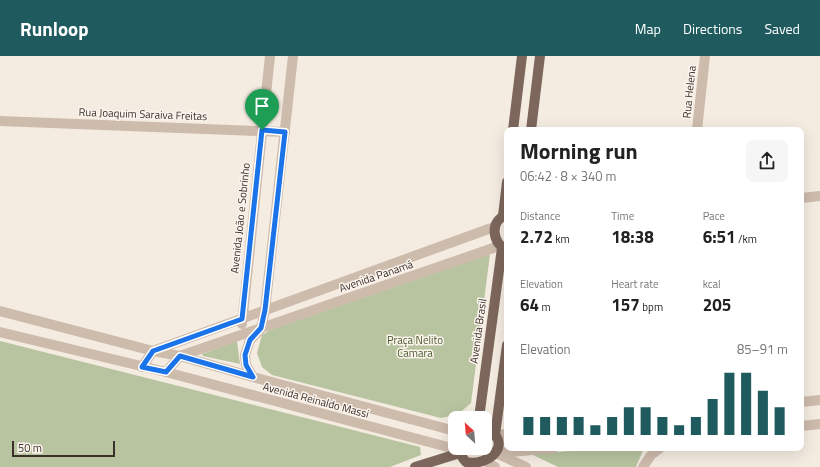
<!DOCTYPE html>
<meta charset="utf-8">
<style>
:root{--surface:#fff;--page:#f6f6f6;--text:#222;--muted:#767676;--accent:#1f5a5e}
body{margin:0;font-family:"Titillium Web",sans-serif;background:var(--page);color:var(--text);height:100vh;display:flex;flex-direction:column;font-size:15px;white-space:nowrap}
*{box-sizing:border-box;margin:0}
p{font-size:13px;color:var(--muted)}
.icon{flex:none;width:22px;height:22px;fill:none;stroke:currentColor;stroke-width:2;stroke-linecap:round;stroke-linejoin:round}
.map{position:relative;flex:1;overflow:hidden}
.side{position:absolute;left:504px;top:71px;width:300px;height:324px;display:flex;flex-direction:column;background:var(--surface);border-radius:8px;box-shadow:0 4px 16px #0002}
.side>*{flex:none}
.needle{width:26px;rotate:334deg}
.fabs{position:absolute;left:448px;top:355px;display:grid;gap:8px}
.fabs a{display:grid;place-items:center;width:44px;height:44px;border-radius:8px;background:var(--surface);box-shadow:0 4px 16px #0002;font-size:20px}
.scale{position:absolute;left:12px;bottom:10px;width:103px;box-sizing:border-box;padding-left:4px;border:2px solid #3b302b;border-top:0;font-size:11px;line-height:14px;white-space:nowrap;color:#3b302b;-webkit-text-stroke:3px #fbf5ee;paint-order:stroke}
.pin{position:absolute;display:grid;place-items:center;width:34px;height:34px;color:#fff;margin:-41px -17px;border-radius:50% 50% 50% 0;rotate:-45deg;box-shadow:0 0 4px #0007}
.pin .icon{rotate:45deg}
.round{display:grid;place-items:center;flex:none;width:42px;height:42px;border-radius:8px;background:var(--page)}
.overview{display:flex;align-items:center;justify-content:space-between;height:68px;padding:0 16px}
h1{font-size:22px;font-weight:700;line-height:30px}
.stats{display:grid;grid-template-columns:repeat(3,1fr);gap:6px;height:68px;padding:4px 16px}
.stats div{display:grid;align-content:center}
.stats b{font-size:17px;font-weight:700}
.stats small{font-size:11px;font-weight:400}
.stats p{font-size:11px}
.chart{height:112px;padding:8px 16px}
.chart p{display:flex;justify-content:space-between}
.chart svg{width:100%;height:72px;margin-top:4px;stroke:var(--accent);stroke-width:6}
header{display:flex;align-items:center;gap:24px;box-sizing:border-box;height:56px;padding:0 20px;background:var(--accent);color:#fff}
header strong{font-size:19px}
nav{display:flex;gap:22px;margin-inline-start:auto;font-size:14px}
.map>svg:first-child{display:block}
.green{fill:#b8c4a0}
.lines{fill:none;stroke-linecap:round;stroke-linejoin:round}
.minor{stroke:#cdbbac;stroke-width:10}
.major{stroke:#7d675c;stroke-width:10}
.route-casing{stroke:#fff;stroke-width:8}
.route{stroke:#1a73e8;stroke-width:5}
.labels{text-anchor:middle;stroke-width:3;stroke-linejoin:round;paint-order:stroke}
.street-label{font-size:11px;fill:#3b302b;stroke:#fbf5ee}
.park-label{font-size:11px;fill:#4a5a2e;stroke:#fbf5ee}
</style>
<header>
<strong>Runloop</strong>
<nav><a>Map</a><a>Directions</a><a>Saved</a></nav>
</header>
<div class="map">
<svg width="820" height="411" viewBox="0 0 820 411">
<rect width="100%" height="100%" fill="#f4ebe1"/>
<!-- green -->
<g class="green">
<polygon points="490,198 471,347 457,359 441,362 272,319 262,311 257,297 262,279 270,274"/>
<polygon points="0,285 420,391 421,399 390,411 0,411"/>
<polygon points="237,285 240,308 203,300 202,298"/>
<polygon points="610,392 644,392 636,411 558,411 531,398"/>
</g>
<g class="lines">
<!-- minor -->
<g class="minor">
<polyline points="0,65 285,76"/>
<polyline points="697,74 705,0"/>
<polyline points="801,142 820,140"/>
<polyline points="0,255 153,295 180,300 253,321 455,375"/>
<polyline points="242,268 270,0"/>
<polyline points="0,276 166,316 459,394"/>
<polyline points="142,311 153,295 494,171"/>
<polyline points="166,316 180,300 499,190"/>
<polyline points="253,321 246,309 245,299 250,284 261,273 265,254 293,0"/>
<polyline points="801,346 820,344"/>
<polyline points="801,370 820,368"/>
<polyline points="495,379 507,378"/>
<polyline points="498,397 554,392"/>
<polyline points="498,398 526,411"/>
<polyline points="489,408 495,411"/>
<polyline points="643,411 651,399 660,392"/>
</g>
<!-- major -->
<g class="major">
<polyline points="513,74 522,0"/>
<polyline points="531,74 540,0"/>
<path d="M507,159c-18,5 -15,29 0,35"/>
<polyline points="503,160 507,126"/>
<polyline points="479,362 502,192"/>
<polyline points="495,379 507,289"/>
<path d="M459,392c1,5 3,10 7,14 22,5 50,-19 19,-34"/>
<polyline points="415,411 460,397"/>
</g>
</g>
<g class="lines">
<!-- route casing -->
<g class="route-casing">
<polygon id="route" points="262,74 285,76 265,254 261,272 250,284 245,299 246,309 253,321 180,300 166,316 142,311 153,295 242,263"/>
</g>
<!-- route -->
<use href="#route" class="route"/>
</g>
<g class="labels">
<!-- street labels -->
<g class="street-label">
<text transform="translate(689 36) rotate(-84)" y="4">Rua Helena</text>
<text transform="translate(143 58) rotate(2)" y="4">Rua Joaquim Saraiva Freitas</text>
<text transform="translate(240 162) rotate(-84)" y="4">Avenida João e Sobrinho</text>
<text transform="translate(376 220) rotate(-19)" y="4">Avenida Panamá</text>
<text transform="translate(478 275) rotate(-82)" y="4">Avenida Brasil</text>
<text transform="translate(316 344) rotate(15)" y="4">Avenida Reinaldo Massi</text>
</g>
<!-- park labels -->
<g class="park-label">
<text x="415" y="288">Praça Nelito<tspan x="415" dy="13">Camara</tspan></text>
</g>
</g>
</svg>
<div class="fabs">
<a><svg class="needle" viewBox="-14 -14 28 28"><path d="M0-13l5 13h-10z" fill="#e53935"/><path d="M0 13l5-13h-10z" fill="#767676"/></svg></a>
</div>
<div class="scale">50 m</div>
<div class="pin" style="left:262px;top:74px;background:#1e9e55"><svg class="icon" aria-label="arrive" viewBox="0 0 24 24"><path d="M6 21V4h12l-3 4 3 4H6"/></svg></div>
<section class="side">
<div class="overview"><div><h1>Morning run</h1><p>06:42 · 8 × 340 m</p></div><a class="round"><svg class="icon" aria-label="share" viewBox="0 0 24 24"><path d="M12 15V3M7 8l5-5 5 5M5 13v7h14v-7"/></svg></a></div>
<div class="stats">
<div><p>Distance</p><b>2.72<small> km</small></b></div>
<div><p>Time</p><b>18:38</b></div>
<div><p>Pace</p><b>6:51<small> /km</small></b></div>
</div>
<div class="stats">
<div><p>Elevation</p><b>64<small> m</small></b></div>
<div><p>Heart rate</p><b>157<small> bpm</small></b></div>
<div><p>kcal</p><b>205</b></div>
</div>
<div class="chart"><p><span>Elevation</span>85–91 m</p>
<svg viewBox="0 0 160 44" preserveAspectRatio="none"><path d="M5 44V33M15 44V33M25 44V33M35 44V33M45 44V38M55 44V33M65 44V27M75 44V27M85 44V33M95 44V38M105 44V33M115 44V22M125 44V6M135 44V6M145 44V17M155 44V27"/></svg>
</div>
</section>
</div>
